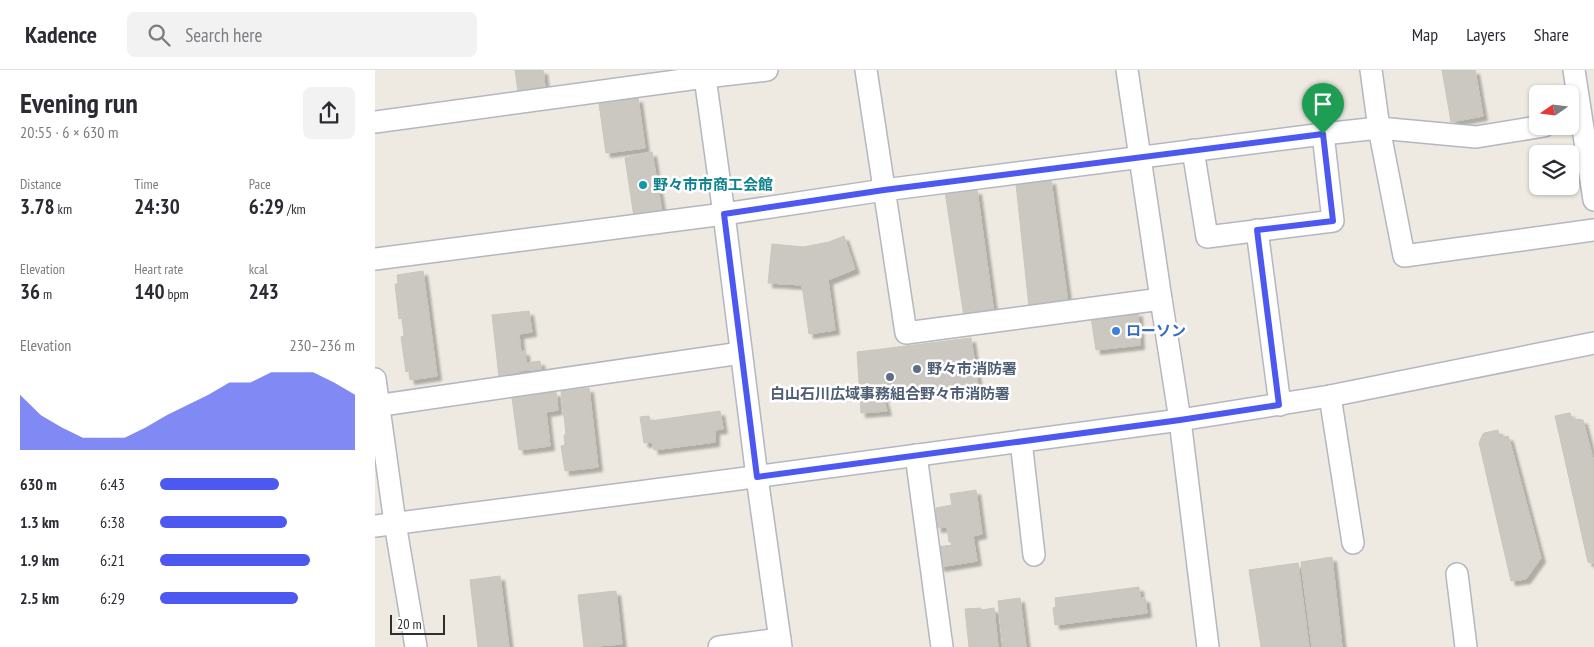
<!DOCTYPE html>
<meta charset="utf-8">
<style>
:root{--surface:#fff;--page:#f2f2f3;--text:#2b2b33;--muted:#7c7c81;--line:#e1e1e2;--accent:#4d58f0}
body{margin:0;font-family:"PT Sans Narrow","Noto Sans JP",sans-serif;background:var(--page);color:var(--text);height:100vh;display:flex;flex-direction:column;font-size:19px;white-space:nowrap}
*{box-sizing:border-box;margin:0}
p{font-size:16px;color:var(--muted)}
.icon{flex:none;width:28px;height:28px;fill:none;stroke:currentColor;stroke-width:2;stroke-linecap:round;stroke-linejoin:round}
.map{position:relative;flex:1;overflow:hidden}
.sheet{display:flex;flex-direction:column;background:var(--surface);width:375px}
.sheet>*{flex:none}
.needle{width:32px;rotate:256deg}
.fabs{position:absolute;left:1154px;top:15px;display:grid;gap:10px}
.fabs a{display:grid;place-items:center;width:50px;height:50px;border-radius:8px;background:var(--surface);box-shadow:0 1px 4px #0004;font-size:25px}
.scale{position:absolute;left:15px;bottom:12px;width:55px;box-sizing:border-box;padding-left:5px;border:2px solid #2e2e2e;border-top:0;font-size:14px;line-height:18px;white-space:nowrap;color:#2e2e2e;-webkit-text-stroke:4px #fff;paint-order:stroke}
.pin{position:absolute;display:grid;place-items:center;width:42px;height:42px;color:#fff;margin:-51px -21px;border-radius:50% 50% 50% 0;rotate:-45deg;box-shadow:0 0 5px #0007}
.pin .icon{rotate:45deg}
.round{display:grid;place-items:center;flex:none;width:52px;height:52px;border-radius:8px;background:var(--page)}
.head{display:flex;align-items:center;justify-content:space-between;height:85px;padding:0 20px}
h1{font-size:28px;font-weight:700;line-height:38px}
.metrics{display:grid;grid-template-columns:repeat(3,1fr);gap:8px;height:85px;padding:5px 20px}
.metrics div{display:grid;align-content:center}
.metrics b{font-size:21px;font-weight:700}
.metrics small{font-size:14px;font-weight:400}
.metrics p{font-size:14px}
.chart{height:140px;padding:10px 20px}
.chart p{display:flex;justify-content:space-between}
.chart svg{width:100%;height:90px;margin-top:5px;fill:var(--accent);opacity:.7}
ul{padding:0 20px;list-style:none;font-size:16px}
li{display:grid;grid-template-columns:80px 60px 1fr;align-items:center;height:38px}
li i{height:12px;border-radius:6px;background:var(--accent)}
header{display:flex;align-items:center;gap:30px;box-sizing:border-box;height:70px;padding:0 25px;background:var(--surface);border-bottom:1px solid var(--line)}
header strong{font-size:24px}
nav{display:flex;gap:28px;margin-inline-start:auto;font-size:18px}
.search{width:350px;height:45px;background:var(--page);display:flex;align-items:center;gap:12px;box-sizing:border-box;padding:0 18px;border-radius:8px;color:var(--muted);font-size:19px}
main{display:flex;flex:1;min-height:0}
.map>svg:first-child{display:block}
.building{fill:#cac8c0;stroke:#cac6bb;filter:url(#shadow)}
.lines{fill:none;stroke-linecap:round;stroke-linejoin:round}
.minor-casing{stroke:#b5b6c0;stroke-width:24}
.minor{stroke:#fff;stroke-width:21}
.route-casing{stroke:#fff;stroke-width:10}
.route{stroke:#4d58f0;stroke-width:6}
.culture-dot{fill:#0f9aa8;stroke:#fff;stroke-width:2}
.shop-dot{fill:#3f7fe0;stroke:#fff;stroke-width:2}
.service-dot{fill:#5c6f8a;stroke:#fff;stroke-width:2}
.labels{text-anchor:middle;stroke-width:5;stroke-linejoin:round;paint-order:stroke}
.culture-label{font-size:15px;font-weight:bold;fill:#0d838f;stroke:#fff;text-anchor:start}
.shop-label{font-size:15px;font-weight:bold;fill:#366cbe;stroke:#fff;text-anchor:start}
.service-label{font-size:15px;font-weight:bold;fill:#4e5e75;stroke:#fff;text-anchor:start}
</style>
<header>
<strong>Kadence</strong>
<div class="search"><svg class="icon" aria-label="search" viewBox="0 0 24 24"><circle cx="10" cy="10" r="6"/><path d="M15 15l6 6"/></svg>Search here</div>
<nav><a>Map</a><a>Layers</a><a>Share</a></nav>
</header>
<main>
<section class="sheet">
<div class="head"><div><h1>Evening run</h1><p>20:55 · 6 × 630 m</p></div><a class="round"><svg class="icon" aria-label="share" viewBox="0 0 24 24"><path d="M12 15V3M7 8l5-5 5 5M5 13v7h14v-7"/></svg></a></div>
<div class="metrics">
<div><p>Distance</p><b>3.78<small> km</small></b></div>
<div><p>Time</p><b>24:30</b></div>
<div><p>Pace</p><b>6:29<small> /km</small></b></div>
</div>
<div class="metrics">
<div><p>Elevation</p><b>36<small> m</small></b></div>
<div><p>Heart rate</p><b>140<small> bpm</small></b></div>
<div><p>kcal</p><b>243</b></div>
</div>
<div class="chart"><p><span>Elevation</span>230–236 m</p>
<svg viewBox="0 0 160 44" preserveAspectRatio="none"><path d="M0 44V17L10 27L20 33L30 38L40 38L50 38L60 33L70 27L80 22L90 17L100 11L110 11L120 6L130 6L140 6L150 11L160 17V44z"/></svg>
</div>
<ul>
<li><b>630 m</b>6:43<i style="width:61%"></i></li>
<li><b>1.3 km</b>6:38<i style="width:65%"></i></li>
<li><b>1.9 km</b>6:21<i style="width:77%"></i></li>
<li><b>2.5 km</b>6:29<i style="width:71%"></i></li>
</ul>
</section>
<div class="map">
<svg width="1219" height="577" viewBox="0 0 1219 577">
<defs>
<filter id="shadow"><feDropShadow dx="4.5" dy="4.5" stdDeviation="1" flood-color="#0004"/></filter>
</defs>
<rect width="100%" height="100%" fill="#eeeae2"/>
<!-- building -->
<g class="building">
<polygon points="140,0 168,0 170,17 143,22"/>
<polygon points="1067,0 1100,0 1108,46 1076,52"/>
<polygon points="263,28 270,78 231,83 224,34"/>
<polygon points="277,82 287,142 259,147 250,88"/>
<polygon points="676,110 693,233 654,237 641,114"/>
<polygon points="602,120 619,244 589,247 570,121"/>
<polygon points="469,166 480,199 453,210 460,260 434,264 427,215 393,213 397,174 428,177 454,172"/>
<polygon points="48,201 62,306 35,310 34,301 31,302 26,267 29,266 27,248 24,249 20,214 23,214 22,205"/>
<polygon points="154,241 157,262 144,264 146,282 150,281 151,293 165,291 166,299 144,301 144,304 124,307 117,245"/>
<polygon points="763,242 765,275 721,280 716,247"/>
<polygon points="596,268 603,315 508,326 512,341 486,343 482,282"/>
<polygon points="214,318 223,397 190,401 186,376 190,375 189,365 191,364 186,321"/>
<polygon points="181,322 183,340 171,342 175,376 144,380 137,328"/>
<polygon points="345,341 348,359 340,360 340,372 279,380 277,372 269,373 265,347 274,346 275,351"/>
<polygon points="1194,343 1196,351 1205,349 1219,405 1219,485 1215,486 1182,346"/>
<polygon points="1195,343 1197,349 1208,350 1219,393 1219,493 1213,492 1180,346"/>
<polygon points="1123,360 1125,368 1133,366 1163,490 1155,492 1157,500 1143,503 1109,363"/>
<polygon points="1108,364 1120,364 1122,369 1134,368 1166,488 1151,509 1136,511 1106,381 1104,373"/>
<polygon points="601,420 607,464 598,466 602,491 565,497 562,477 577,475 576,472 574,472 572,457 562,458 560,443 561,443 561,438 577,435 575,424"/>
<polygon points="957,487 967,577 937,577 926,492"/>
<polygon points="923,493 934,577 886,577 874,500"/>
<polygon points="125,506 134,577 103,577 95,510"/>
<polygon points="764,517 765,528 770,528 772,543 680,555 678,538 681,537 680,528"/>
<polygon points="241,521 247,574 209,577 203,525"/>
<polygon points="645,528 651,577 628,577 623,531"/>
<polygon points="606,538 606,540 619,538 623,577 594,577 590,539"/>
</g>
<g class="lines">
<!-- minor casing -->
<g class="minor-casing">
<g id="minor">
<polyline points="329,0 349,144 382,407 406,577"/>
<polyline points="491,0 531,263 786,229 805,350 833,577"/>
<polyline points="752,0 786,229"/>
<polyline points="996,0 1004,58 1029,186 1219,160"/>
<polyline points="1199,0 1219,130"/>
<polyline points="0,52 330,7 392,0"/>
<polyline points="818,80 832,167 958,151 948,64"/>
<polyline points="882,160 905,335"/>
<polyline points="0,189 349,144 509,120 948,64 1004,58 1101,67 1169,56"/>
<polyline points="0,309 20,453 41,577"/>
<polyline points="955,326 978,473"/>
<polyline points="0,336 366,283"/>
<polyline points="646,371 659,485"/>
<polyline points="541,385 567,577"/>
<polyline points="0,456 341,412 805,350 955,326 1219,273"/>
<polyline points="1082,504 1091,577"/>
<polyline points="344,577 405,569"/>
</g>
</g>
<!-- minor -->
<use href="#minor" class="minor"/>
</g>
<g class="lines">
<!-- route casing -->
<g class="route-casing">
<polygon id="route" points="948,64 958,151 882,160 904,335 805,350 382,407 349,144 509,120"/>
</g>
<!-- route -->
<use href="#route" class="route"/>
</g>
<!-- markers -->
<circle class="culture-dot" cx="268" cy="115" r="5"/>
<circle class="shop-dot" cx="741" cy="261" r="5"/>
<g class="service-dot">
<circle cx="542" cy="299" r="5"/>
<circle cx="515" cy="307" r="5"/>
</g>
<g class="labels">
<!-- culture labels -->
<g class="culture-label">
<text x="278" y="120">野々市市商工会館</text>
</g>
<!-- shop labels -->
<g class="shop-label">
<text x="751" y="266">ローソン</text>
</g>
<!-- service labels -->
<g class="service-label">
<text x="552" y="304">野々市消防署</text>
<text x="515" y="329" text-anchor="middle">白山石川広域事務組合野々市消防署</text>
</g>
</g>
</svg>
<div class="fabs">
<a><svg class="needle" viewBox="-14 -14 28 28"><path d="M0-13l5 13h-10z" fill="#e53935"/><path d="M0 13l5-13h-10z" fill="#7c7c81"/></svg></a>
<a><svg class="icon" aria-label="layers" viewBox="0 0 24 24"><path d="M12 4l9 5-9 5-9-5zM3 14l9 5 9-5"/></svg></a>
</div>
<div class="scale">20 m</div>
<div class="pin" style="left:948px;top:64px;background:#1e9e55"><svg class="icon" aria-label="arrive" viewBox="0 0 24 24"><path d="M6 21V4h12l-3 4 3 4H6"/></svg></div>
</div>
</main>
